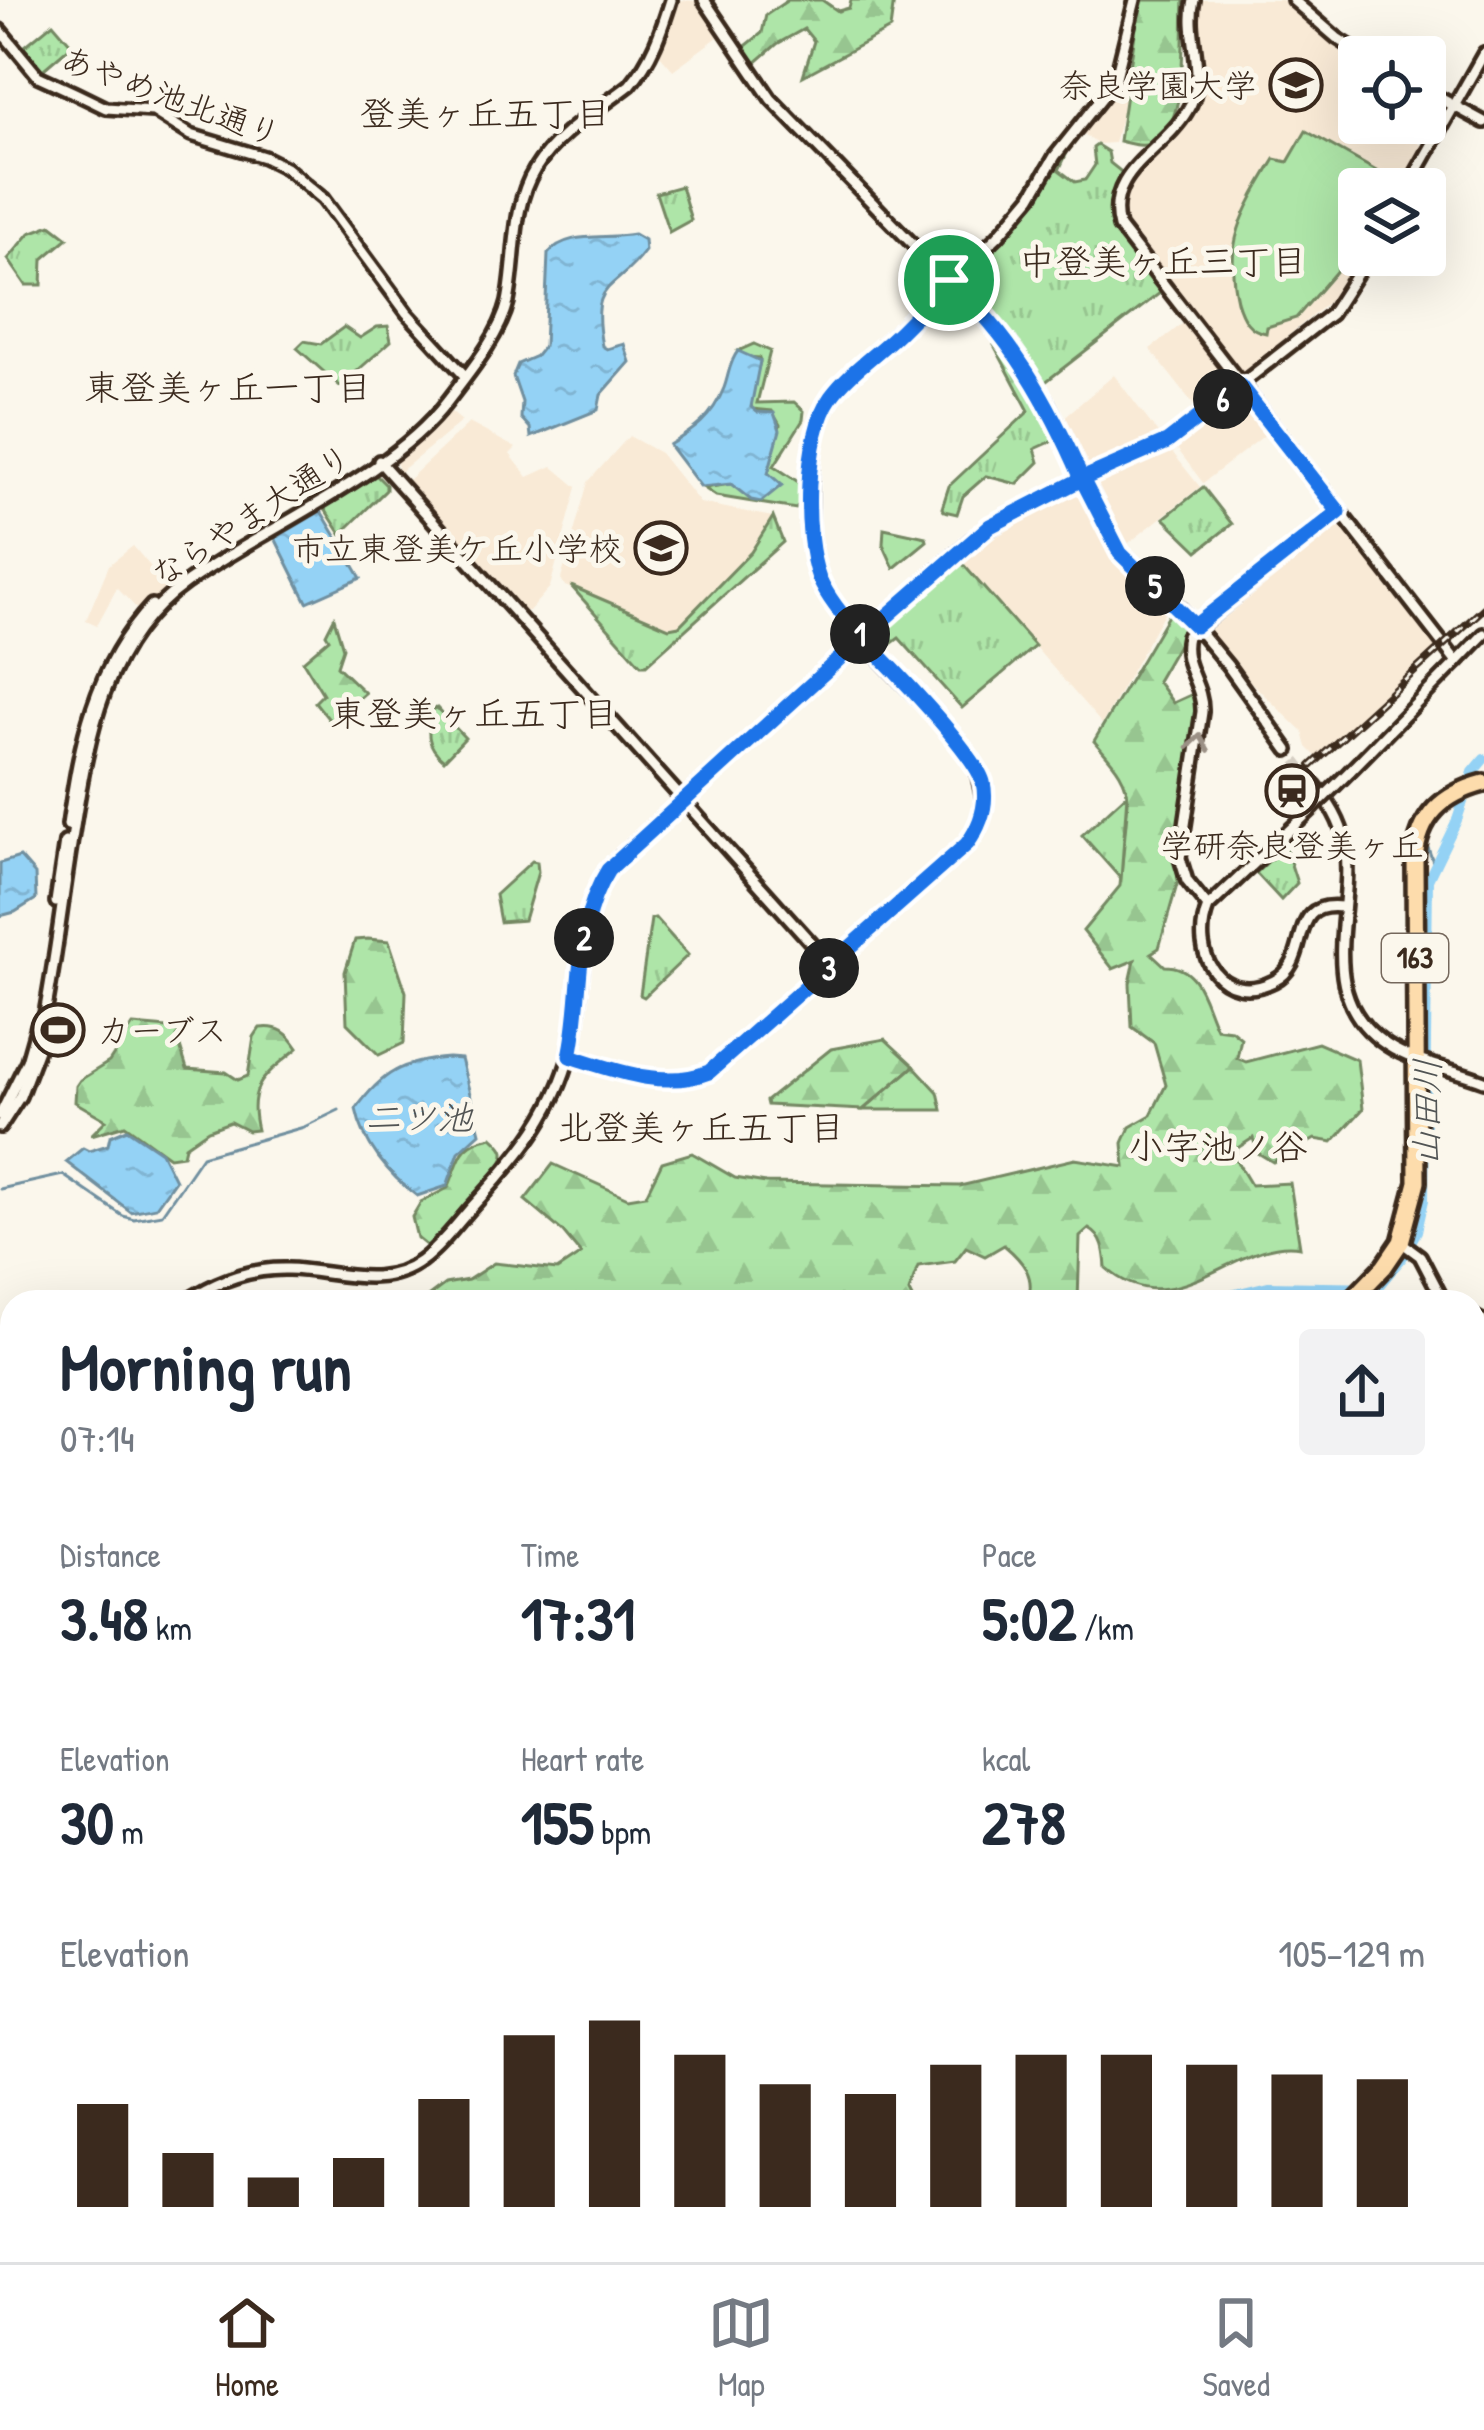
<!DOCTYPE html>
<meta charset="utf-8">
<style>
:root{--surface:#fff;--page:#f2f2f3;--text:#1f2937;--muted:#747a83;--line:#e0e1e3;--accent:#3b2a1e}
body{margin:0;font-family:"Patrick Hand","Klee One",sans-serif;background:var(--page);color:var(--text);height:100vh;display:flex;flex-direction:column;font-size:45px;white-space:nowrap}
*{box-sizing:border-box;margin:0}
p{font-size:39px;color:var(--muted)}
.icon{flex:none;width:66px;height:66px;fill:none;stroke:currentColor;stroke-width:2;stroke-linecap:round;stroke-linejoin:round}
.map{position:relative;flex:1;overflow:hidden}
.side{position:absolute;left:0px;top:1290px;width:1485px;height:972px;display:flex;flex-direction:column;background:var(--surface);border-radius:36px 36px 0 0;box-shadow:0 12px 48px #0002}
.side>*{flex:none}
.fabs{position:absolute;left:1338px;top:36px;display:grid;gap:24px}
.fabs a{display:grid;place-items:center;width:108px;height:108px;border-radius:12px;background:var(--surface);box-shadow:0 12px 48px #0002;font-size:60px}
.pin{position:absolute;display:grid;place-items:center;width:102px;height:102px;color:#fff;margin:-51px;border:6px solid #fff;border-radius:50%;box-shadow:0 3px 12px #0007}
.km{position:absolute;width:60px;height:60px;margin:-30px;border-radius:50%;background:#222;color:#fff;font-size:33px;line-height:60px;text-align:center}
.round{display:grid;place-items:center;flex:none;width:126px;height:126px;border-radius:12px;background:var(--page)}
.head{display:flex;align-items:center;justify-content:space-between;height:204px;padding:0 60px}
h1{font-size:66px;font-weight:800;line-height:90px}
.stats{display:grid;grid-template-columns:repeat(3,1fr);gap:18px;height:204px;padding:12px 60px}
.stats div{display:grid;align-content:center}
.stats b{font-size:60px;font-weight:800}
.stats small{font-size:33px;font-weight:400}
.stats p{font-size:33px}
.chart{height:336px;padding:24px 60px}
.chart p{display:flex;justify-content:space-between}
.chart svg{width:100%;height:216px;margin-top:12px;stroke:var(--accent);stroke-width:6}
.tabs{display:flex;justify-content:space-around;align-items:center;height:168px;border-top:3px solid var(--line);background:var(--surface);font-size:33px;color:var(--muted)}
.tabs a{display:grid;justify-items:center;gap:6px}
.tabs .on{color:var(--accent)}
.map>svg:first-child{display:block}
.built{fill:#f9ead6}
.green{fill:#aee5a8;stroke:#748863;stroke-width:3}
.forest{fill:url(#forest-firs);stroke:#748863;stroke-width:3}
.park{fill:url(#park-tufts);stroke:#748863;stroke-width:3}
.water{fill:url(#water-ripples);stroke:#708f9f;stroke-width:3}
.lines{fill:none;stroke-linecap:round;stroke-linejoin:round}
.stream{stroke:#708f9f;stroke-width:3}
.river{stroke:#94d2f5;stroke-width:10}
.secondary-tunnel{stroke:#d5cec3;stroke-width:9;stroke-dasharray:9 4.5;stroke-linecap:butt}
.secondary-casing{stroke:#3b2a1e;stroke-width:18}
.primary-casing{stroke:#3b2a1e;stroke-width:21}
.highway-casing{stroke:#3b2a1e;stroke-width:24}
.secondary{stroke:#fbf7ec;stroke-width:9}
.primary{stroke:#fddcac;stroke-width:12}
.highway{stroke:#fddcac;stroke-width:15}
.rail-casing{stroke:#3b2a1e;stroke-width:8}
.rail{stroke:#fbf7ec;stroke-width:3;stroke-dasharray:9;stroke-linecap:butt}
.secondary-bridge-casing{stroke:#3b2a1e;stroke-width:18;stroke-linecap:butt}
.secondary-bridge{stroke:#fbf7ec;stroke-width:9}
.oneway{stroke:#9b9085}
.route-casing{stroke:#fff;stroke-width:24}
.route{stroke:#1a73e8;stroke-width:15}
.labels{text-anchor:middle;stroke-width:10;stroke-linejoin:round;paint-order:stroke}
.shield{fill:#fbf7ec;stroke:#75685c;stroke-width:3}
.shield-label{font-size:30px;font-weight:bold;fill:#3b2a1e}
.poi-label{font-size:33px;fill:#3b2a1e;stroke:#fbf7ec;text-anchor:end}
.street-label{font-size:33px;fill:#3b2a1e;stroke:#fbf7ec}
.neighbourhood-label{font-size:36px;fill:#3b2a1e;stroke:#fbf7ec}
.water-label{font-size:36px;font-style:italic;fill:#515454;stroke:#fbf7ec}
</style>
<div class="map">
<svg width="1484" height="2262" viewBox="0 0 1484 2262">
<defs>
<pattern id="forest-firs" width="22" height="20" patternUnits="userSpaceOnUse" patternTransform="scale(3)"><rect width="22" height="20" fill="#aee5a8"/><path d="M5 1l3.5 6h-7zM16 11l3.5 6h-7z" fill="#97c590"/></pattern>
<pattern id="park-tufts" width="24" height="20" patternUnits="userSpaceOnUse" patternTransform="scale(3)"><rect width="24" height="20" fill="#aee5a8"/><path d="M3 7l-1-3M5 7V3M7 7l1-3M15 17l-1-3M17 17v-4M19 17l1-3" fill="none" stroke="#97c590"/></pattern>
<pattern id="water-ripples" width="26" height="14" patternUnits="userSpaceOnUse" patternTransform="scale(3)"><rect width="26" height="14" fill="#94d2f5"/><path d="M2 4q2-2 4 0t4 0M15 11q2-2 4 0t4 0" fill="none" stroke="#80b4d2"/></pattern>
</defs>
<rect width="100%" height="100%" fill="#fbf7ec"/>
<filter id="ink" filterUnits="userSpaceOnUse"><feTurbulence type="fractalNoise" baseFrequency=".00833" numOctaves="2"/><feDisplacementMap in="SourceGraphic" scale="24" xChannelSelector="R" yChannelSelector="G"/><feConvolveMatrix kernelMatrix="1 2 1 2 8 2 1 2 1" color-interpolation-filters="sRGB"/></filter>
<g filter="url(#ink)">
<!-- built -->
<g class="built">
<polygon points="679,0 698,1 718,37 673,70 659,54"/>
<polygon points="1201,0 1283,0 1320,35 1359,60 1359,123 1387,123 1387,126 1422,145 1400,189 1359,189 1359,255 1362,255 1339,293 1245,372 1238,372 1215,343 1126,226 1122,215 1129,182 1189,119 1197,105 1206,67 1198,25"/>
<polygon points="1114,94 1126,98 1114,143 1097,144 1081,132"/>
<polygon points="1186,321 1230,378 1228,384 1197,409 1150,349"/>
<polygon points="1114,375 1160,436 1091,469 1085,468 1062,419"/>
<polygon points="1236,392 1243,394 1270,431 1203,483 1172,442"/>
<polygon points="451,412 462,421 400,472 395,460"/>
<polygon points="469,423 516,448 510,454 528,477 552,466 577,487 550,587 529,611 524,611 407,481"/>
<polygon points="629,436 660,453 700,503 773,517 751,552 679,626 669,628 565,586 561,579 588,482"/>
<polygon points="1169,448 1200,487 1125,546 1096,489 1100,481"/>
<polygon points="1078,494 1082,495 1109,556 1166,609 1102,724 961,562 1016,522"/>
<polygon points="1339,517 1440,650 1320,760 1307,747 1303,732 1235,667 1205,630 1210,621"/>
<polygon points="133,546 168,587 140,612 117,588 97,625 86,620 109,565"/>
<polygon points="12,1419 12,1556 0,1539 0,1425"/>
<polygon points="14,2250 137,2250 122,2262 24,2262"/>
</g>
<!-- green -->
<g class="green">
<path d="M1306,131l81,46 3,6 -4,6h-27v46l-19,32 -44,51 -29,9 -1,6c-17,-2 -24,-15 -29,-32 -14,-59 8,-92 38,-142l13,3z"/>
<polygon points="754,344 770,351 757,403 794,402 804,411 803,420 774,466 806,487 806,496 796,509 716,496 698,484 705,488 731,484 760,502 778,486 768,473 780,425 772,411 752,409 750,398 760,362 759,358 746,357 738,351"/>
</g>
<!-- forest -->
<g class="forest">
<polygon points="788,0 822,0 838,11 849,8 851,0 894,0 890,29 803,76 814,41 804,29 777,44 753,65 742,49 762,33 766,15"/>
<path d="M1140,0h44c-2,35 4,120 -27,141 -11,8 -25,3 -38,0z"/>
<path d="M1170,612l16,19 -29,50 16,22 20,-9 7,3 -6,57 -19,96 3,31 -19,67 -8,5 14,13c35,0 38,35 51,62l15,2 10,8 -4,20 9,4 72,-19 39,17 6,49 -30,33 -18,-3 -42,23 -15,-9 -5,-15 -17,11v11l15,25 39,-2 10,64c-65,-11 -125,82 -194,21 -1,-15 -2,-31 -17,-39l-9,8 -2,65h-51c10,-25 -4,-41 -23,-57l-19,11 -19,-9 -11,14 -37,5 -9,26 5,10h-493l24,-18 23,-4 26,-17 63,7 24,-16 -19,-23 -37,-31 28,-36 75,34 18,-3 16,-33 30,-9 43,25 31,5 194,3 115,-27 50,8 -2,-24 7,-16 21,-12 15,-30 -12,-42 -22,-16 -2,-44 5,-23 -22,9 -30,-38 37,-45 8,-84c0,-26 -18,-42 -34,-61z"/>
<polygon points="334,618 343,648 337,666 365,693 331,722 315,702 323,694 303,661 329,639 326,634"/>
<polygon points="368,939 389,941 406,992 404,1043 379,1055 347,1023 345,972 355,940"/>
<path d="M133,1025l47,4 -3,8 10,32 39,3 12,8 10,-4 6,-39 6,-9c19,-3 28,5 38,20 -32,27 -52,36 -41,82l-9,1 -18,-9 -22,8 -23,16 -2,9 -14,2 -44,-32 -34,10 15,-15 -31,-18 1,-16 4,-6 29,-18z"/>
<polygon points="885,1039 914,1066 863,1110 767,1105 766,1101 831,1049"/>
<path d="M492,1137c4,4 11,9 12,15 2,21 -61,77 -76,95l-11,-9 -5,-21 9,-15 27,-14c13,-29 9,-44 44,-51z"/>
<polygon points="1478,1961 1484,1964 1484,2025 1479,2029 1484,2060 1484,2160 1480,2161 1481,2183 1473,2228 1473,1975"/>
<polygon points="529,2250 773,2250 785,2262 534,2262"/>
<polygon points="814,2250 1001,2250 1010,2262 826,2262"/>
<polygon points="1074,2250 1339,2250 1327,2262 1073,2262"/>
</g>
<!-- park -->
<g class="park">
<polygon points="53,23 72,45 38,74 19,51"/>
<path d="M1071,144l-12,26 16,12 10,-2 10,-15 -2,-17 4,-3 11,7 2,11 14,11c-28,46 9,79 37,113l-1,6 -116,90 -31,-44 -52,-58 -1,-7 51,-45z"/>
<polygon points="681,186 691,220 669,232 656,193"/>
<polygon points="51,225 68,238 43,259 42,285 26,285 8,259 30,233"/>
<polygon points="388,326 391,341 340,386 297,348 304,341 321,344 344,327 360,338 377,327"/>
<polygon points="998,342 1019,369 1057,439 1035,449 1039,462 1017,484 986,476 963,496 957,514 944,511 942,508 949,486 1029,411 994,345"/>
<polygon points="374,473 386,485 386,490 341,534 323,506"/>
<polygon points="1203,487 1232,524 1198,551 1164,518"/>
<polygon points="773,517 783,542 646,665 641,665 571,586 669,628 679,626 751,552"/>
<polygon points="884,528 926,537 927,541 894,568 883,544"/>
<polygon points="961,562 1035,646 962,708 899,638 880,652 869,640"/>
<path d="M437,708l28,30 -21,22c-19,-15 -17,-29 -11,-51z"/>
<polygon points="1127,794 1121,879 1082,835"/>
<polygon points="1285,846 1297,883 1281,900 1256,873"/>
<polygon points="532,861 537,862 538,872 524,920 500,922 495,895"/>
<polygon points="655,918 688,955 644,997 640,995 651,919"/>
<polygon points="914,1066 938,1092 942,1110 863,1110"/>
</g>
<!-- water -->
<g class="water">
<path d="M634,234l10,6 1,11c-30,42 -56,27 -43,95l5,3 17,-5 6,18 -29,33 -3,15 -67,27 -1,-9 -9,-10 1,-16 -9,-26 5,-12 18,-8 8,-10 4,-92c18,-24 58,-14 86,-20z"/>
<path d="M738,351l22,10 -9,46 6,5 17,1 6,17 -12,43 14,12 -21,17 -10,-2 -20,-16 -30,3 -32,-42c25,-15 43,-27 55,-57 5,-13 5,-26 14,-37z"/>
<polygon points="321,511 361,578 307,602 275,538"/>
<polygon points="20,857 35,874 36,899 15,912 0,916 0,863"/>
<path d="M448,1058l13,1 19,74 -21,19 -12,34 -30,10c-28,-21 -54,-52 -61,-87 26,-37 48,-48 92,-51z"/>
<polygon points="127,1129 161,1152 175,1180 156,1207 131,1212 66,1162 83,1148 89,1151 108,1145 110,1136"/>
</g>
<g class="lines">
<!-- stream -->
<g class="stream">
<polyline points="1426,842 1434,865"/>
<polyline points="0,1189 63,1175 123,1216 134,1219 162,1214 202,1156 304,1127 339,1110"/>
<polyline points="1377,1288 1388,1302"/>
<polyline points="1473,1421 1484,1433"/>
</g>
<!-- river -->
<g class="river">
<polyline points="1202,1302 1268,1286 1377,1288 1402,1258 1417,1231 1424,1200 1428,880 1457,820 1473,772 1484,759"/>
<polyline points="852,2250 864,2262"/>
</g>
<!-- secondary-tunnel -->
<polyline class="secondary-tunnel" points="1288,750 1315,785"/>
<!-- secondary casing -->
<g class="secondary-casing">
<g id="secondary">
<polyline points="704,0 771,99 1010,344 1048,404 1120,553 1180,608 1228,666 1288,750"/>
<path d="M1194,0c-9,38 16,75 -7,111 -24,41 -83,61 -68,116l338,435 -107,109"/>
<polyline points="1293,0 1337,38 1367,57"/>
<polyline points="0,30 38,76 75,93 106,108 153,111 191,135 264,157 286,168 323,199 407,313 465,376"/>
<polyline points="1425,90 1484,122"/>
<polyline points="1407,189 1484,53"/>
<polyline points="379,461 832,966"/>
<polyline points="1457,662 1484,634"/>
<path d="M1315,785c14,18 26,36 30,58 11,69 -34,152 42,202 27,18 67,24 97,36"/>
<path d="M1313,808l-105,99c-19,48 14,100 66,74 41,-21 10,-81 68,-74"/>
<path d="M68,825c12,-82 25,-157 84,-220"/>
<polyline points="56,902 65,842"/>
<path d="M1208,907l-21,-26 -7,-23 22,-146c1,-29 -22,-46 -15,-76l152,-124"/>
<path d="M570,1056c44,14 95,34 139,16l258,-228 12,-19 5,-21 -8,-38c-39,-61 -143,-135 -161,-201 -7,-28 -4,-55 -4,-83 1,-37 4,-66 28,-95l159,-151 33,-39 24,-41 60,-75 20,-81"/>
<polyline points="0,1115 27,1061 37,1026"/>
<path d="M0,1127l20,-31 18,-47c16,-71 23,-144 35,-216 15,-93 29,-191 113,-250 76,-53 207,-109 261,-181 21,-28 53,-66 61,-100 9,-44 3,-95 27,-133 22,-36 63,-59 95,-84 22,-26 31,-53 41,-85"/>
<polyline points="1401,1242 1420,1256 1444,1302"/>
<path d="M185,1302c31,-21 65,-34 103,-33 45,1 93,22 133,-8 20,-15 35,-36 51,-54 48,-52 88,-98 102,-170 13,-61 -1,-124 41,-175l356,-322 65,-39 131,-59 164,-128 38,-59"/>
<polyline points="1473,1316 1484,1322"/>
<polyline points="0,1353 12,1365"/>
<polyline points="0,1418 12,1412"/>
<polyline points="1473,1535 1484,1631"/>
<polyline points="0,1807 12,1800"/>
<polyline points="0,2006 12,2020"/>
<polyline points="0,2206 12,2196"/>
</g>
</g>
<!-- primary casing -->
<g class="primary-casing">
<g id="primary">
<polyline points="0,1563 12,1580"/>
<polyline points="803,2250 815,2262"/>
</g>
</g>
<!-- highway casing -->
<g class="highway-casing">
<g id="highway">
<path d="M1350,1302l34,-35 17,-25 16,-60 -2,-322c3,-44 28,-66 69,-77"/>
<polyline points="356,2262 361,2250"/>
</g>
</g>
<!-- secondary -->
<use href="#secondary" class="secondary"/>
<!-- primary -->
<use href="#primary" class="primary"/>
<!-- highway -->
<use href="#highway" class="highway"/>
<!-- rail casing -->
<g class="rail-casing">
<polyline id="rail" points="1311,766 1484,608"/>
</g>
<!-- rail -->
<use href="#rail" class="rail"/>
<!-- secondary-bridge casing -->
<g class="secondary-bridge-casing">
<polyline id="secondary-bridge" points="1313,808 1350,771"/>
</g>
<!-- secondary-bridge -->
<use href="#secondary-bridge" class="secondary-bridge"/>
</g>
<!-- one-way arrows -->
<defs><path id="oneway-chevron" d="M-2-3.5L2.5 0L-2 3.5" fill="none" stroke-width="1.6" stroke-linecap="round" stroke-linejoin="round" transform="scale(3)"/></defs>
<use class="oneway" href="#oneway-chevron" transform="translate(1199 743) rotate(-82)"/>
</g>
<g class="lines" filter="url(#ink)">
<!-- route casing -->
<g class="route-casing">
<path id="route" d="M949,280c-19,20 -37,41 -58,60 -20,18 -44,35 -60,57 -27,37 -28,139 -12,181 10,23 27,41 43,60l-254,232c-36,56 -24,124 -38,186 44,14 94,34 139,16l258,-228c14,-19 21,-39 16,-62 -8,-29 -95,-119 -121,-144l128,-112 92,-47 38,74 75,73 144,-114 -99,-126 -73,56 -85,37c-33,-76 -70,-143 -133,-199"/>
</g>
<!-- route -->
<use href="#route" class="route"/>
</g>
<!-- icons -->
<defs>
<g id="university-ring" transform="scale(2.7)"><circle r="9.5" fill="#fbf7ec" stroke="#3b2a1e" stroke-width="1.5"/><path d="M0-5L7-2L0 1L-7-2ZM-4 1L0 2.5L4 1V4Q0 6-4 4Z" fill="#3b2a1e"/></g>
<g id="school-ring" transform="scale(2.7)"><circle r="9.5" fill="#fbf7ec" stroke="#3b2a1e" stroke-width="1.5"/><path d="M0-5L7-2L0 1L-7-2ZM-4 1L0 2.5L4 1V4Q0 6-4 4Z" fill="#3b2a1e"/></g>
<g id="station-ring" transform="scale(2.7)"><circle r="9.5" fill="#fbf7ec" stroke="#3b2a1e" stroke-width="1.5"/><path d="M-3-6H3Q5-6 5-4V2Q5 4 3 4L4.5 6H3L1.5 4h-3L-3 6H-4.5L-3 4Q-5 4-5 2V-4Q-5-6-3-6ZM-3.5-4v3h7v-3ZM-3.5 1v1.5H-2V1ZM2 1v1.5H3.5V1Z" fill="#3b2a1e"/></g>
<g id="stadium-ring" transform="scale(2.7)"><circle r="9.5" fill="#fbf7ec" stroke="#3b2a1e" stroke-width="1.5"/><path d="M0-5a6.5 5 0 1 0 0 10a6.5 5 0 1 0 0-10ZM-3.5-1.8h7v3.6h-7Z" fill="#3b2a1e"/></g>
</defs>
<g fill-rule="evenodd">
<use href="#university-ring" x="1296" y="85"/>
<use href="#school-ring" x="661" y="548"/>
<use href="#station-ring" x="1292" y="791"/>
<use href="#stadium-ring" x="58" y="1030"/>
</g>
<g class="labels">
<!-- shield labels -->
<rect class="shield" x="1382" y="934" width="66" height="48" rx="9"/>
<g class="shield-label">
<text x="1415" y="968">163</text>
</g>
<!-- poi labels -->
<g class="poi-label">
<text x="1257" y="97">奈良学園大学</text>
<text x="622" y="560">市立東登美ケ丘小学校</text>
<text x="1292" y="857" text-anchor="middle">学研奈良登美ヶ丘</text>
<text x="97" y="1042" text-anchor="start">カーブス</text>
</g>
<!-- street labels -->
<g class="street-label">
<text transform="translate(171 96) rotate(20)" y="12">あやめ池北通り</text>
<text transform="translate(251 515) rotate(-33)" y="12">ならやま大通り</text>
</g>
<!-- neighbourhood labels -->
<g class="neighbourhood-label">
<text x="485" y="126">登美ヶ丘五丁目</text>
<text x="1163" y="274">中登美ヶ丘三丁目</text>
<text x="228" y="400">東登美ヶ丘一丁目</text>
<text x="474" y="726">東登美ヶ丘五丁目</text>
<text x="701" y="1140">北登美ヶ丘五丁目</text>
<text x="1218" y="1159">小字池ノ谷</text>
</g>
<!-- water labels -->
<g class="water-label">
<text transform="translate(1426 1112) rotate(-89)" y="13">山田川</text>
<text x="419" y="1130">二ツ池</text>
</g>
</g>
</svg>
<div class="fabs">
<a><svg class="icon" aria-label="locate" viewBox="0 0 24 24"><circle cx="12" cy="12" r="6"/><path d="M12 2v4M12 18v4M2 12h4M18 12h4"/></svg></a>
<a><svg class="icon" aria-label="layers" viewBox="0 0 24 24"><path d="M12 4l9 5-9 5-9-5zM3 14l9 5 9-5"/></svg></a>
</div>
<div class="pin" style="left:949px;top:280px;background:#1e9e55"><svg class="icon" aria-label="arrive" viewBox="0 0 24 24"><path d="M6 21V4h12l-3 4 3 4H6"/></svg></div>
<b class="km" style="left:860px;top:634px">1</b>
<b class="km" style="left:584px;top:938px">2</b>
<b class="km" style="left:829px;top:968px">3</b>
<b class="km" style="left:1155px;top:586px">5</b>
<b class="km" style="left:1223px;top:399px">6</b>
<section class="side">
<div class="head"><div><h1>Morning run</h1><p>07:14</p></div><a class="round"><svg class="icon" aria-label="share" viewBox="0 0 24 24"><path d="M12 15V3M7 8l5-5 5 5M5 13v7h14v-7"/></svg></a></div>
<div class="stats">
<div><p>Distance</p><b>3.48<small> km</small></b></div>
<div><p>Time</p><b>17:31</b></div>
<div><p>Pace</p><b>5:02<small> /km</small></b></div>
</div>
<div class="stats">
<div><p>Elevation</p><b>30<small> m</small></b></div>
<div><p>Heart rate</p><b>155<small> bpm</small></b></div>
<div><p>kcal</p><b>278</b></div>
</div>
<div class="chart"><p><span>Elevation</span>105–129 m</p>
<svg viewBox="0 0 160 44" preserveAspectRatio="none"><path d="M5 44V23M15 44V33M25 44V38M35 44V34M45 44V22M55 44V9M65 44V6M75 44V13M85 44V19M95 44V21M105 44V15M115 44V13M125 44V13M135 44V15M145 44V17M155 44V18"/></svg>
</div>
</section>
</div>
<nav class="tabs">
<a class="on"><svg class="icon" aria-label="home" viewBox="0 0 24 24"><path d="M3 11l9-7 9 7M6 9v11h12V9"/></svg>Home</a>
<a><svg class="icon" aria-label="map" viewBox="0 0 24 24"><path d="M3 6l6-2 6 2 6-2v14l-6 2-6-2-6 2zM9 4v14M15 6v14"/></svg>Map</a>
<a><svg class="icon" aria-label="saved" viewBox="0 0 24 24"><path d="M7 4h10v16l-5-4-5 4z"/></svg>Saved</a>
</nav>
